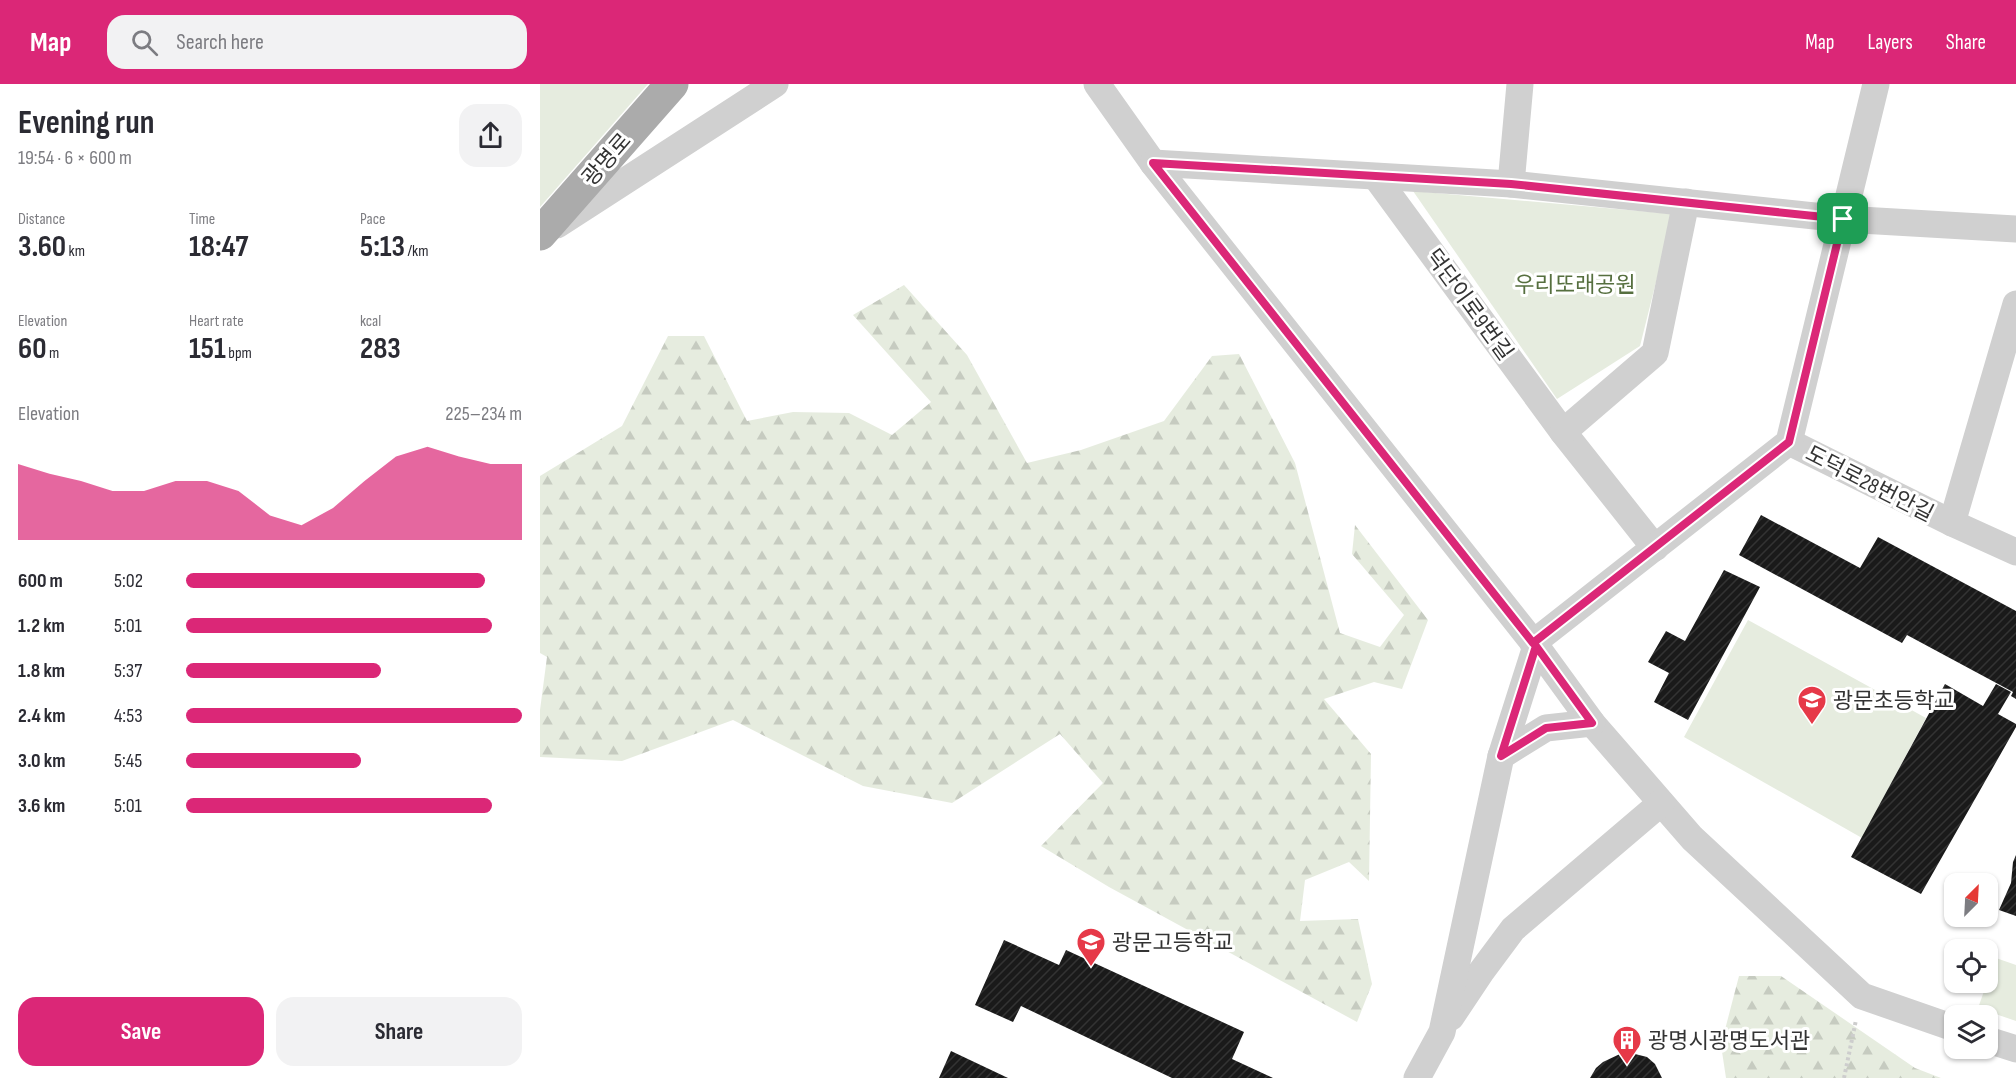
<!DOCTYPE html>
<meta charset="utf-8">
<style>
:root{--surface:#fff;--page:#f2f2f3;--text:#2b2b33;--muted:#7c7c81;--accent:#db2777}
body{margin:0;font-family:"Sofia Sans Condensed","Noto Sans KR",sans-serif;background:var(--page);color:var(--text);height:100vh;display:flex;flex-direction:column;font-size:22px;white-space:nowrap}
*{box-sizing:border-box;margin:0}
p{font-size:20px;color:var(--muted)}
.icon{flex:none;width:33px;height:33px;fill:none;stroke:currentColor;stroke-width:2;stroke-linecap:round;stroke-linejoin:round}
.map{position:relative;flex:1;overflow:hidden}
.details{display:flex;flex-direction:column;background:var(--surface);width:540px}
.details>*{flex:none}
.needle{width:39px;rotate:24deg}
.tools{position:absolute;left:1404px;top:789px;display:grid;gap:12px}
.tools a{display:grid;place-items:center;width:54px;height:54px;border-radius:12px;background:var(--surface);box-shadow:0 2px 4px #0004;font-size:30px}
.pin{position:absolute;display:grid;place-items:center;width:51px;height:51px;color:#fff;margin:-26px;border-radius:12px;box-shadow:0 3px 9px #0006}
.round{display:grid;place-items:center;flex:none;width:63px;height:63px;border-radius:18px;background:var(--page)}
.overview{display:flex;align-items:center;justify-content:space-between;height:102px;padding:0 18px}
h1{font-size:33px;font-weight:700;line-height:45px}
.figures{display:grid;grid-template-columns:repeat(3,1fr);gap:9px;height:102px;padding:6px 18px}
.figures div{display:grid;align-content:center}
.figures b{font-size:30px;font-weight:700}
.figures small{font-size:16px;font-weight:400}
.figures p{font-size:16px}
.chart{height:168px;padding:12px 18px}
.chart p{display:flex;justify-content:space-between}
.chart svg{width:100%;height:108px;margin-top:6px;fill:var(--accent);opacity:.7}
.action{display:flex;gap:12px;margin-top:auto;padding:12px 18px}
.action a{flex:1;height:69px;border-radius:18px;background:var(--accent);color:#fff;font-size:24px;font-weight:700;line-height:69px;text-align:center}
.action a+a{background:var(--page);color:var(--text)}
ul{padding:0 18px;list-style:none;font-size:20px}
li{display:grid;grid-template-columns:96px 72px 1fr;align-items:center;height:45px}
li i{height:15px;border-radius:8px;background:var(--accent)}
header{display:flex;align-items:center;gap:36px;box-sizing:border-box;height:84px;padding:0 30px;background:var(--accent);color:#fff}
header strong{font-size:28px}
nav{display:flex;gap:33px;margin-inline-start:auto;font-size:21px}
.search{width:420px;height:54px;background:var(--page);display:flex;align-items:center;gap:15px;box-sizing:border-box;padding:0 21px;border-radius:18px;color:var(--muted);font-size:22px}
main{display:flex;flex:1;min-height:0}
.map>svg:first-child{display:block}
.forest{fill:url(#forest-firs)}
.park{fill:#e6ecdf}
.building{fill:url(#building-hatch)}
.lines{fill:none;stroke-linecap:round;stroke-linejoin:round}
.path{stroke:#cdcdcd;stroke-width:4;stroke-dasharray:3 3;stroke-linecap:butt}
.minor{stroke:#d0d0d0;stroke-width:27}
.major{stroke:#ababab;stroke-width:33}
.route-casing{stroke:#fff;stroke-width:12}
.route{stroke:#db2777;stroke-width:8}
.labels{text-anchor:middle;stroke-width:6;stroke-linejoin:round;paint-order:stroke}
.street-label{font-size:22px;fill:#333;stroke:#fff}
.park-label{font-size:22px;fill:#566f3f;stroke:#fff}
.poi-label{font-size:22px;fill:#333;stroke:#fff;text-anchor:start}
</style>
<header>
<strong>Map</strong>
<div class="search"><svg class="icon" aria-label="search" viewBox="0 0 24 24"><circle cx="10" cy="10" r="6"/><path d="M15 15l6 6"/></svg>Search here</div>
<nav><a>Map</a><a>Layers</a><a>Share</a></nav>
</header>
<main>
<section class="details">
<div class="overview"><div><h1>Evening run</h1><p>19:54 · 6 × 600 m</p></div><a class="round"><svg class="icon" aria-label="share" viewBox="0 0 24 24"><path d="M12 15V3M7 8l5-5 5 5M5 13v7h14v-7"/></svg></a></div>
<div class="figures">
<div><p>Distance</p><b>3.60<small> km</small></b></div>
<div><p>Time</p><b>18:47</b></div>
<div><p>Pace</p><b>5:13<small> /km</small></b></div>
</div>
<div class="figures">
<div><p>Elevation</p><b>60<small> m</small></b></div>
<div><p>Heart rate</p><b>151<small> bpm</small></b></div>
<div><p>kcal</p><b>283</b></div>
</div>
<div class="chart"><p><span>Elevation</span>225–234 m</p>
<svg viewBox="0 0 160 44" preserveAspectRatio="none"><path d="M0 44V13L10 17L20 20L30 24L40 24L50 20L60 20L70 24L80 34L90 38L100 31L110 20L120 10L130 6L140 10L150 13L160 13V44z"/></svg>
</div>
<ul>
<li><b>600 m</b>5:02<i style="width:89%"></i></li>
<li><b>1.2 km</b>5:01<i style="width:91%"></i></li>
<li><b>1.8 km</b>5:37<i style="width:58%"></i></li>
<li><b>2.4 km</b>4:53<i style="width:100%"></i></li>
<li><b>3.0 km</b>5:45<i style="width:52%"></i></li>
<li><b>3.6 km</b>5:01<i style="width:91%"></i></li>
</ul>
<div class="action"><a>Save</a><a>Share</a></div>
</section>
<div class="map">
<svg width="1476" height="994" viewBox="0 0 1476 994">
<defs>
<pattern id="forest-firs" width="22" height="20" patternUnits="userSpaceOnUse" patternTransform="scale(1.5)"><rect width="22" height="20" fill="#e6ecdf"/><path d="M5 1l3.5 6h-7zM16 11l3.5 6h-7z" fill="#c6cbc0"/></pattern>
<pattern id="building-hatch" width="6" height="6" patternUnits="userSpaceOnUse" patternTransform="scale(1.5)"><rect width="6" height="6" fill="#1a1a1a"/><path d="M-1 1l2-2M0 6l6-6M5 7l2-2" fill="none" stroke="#333"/></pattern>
</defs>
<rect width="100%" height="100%" fill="#fff"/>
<!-- forest -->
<g class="forest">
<polygon points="364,201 427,271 487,379 541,366 624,337 672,272 699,270 755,379 800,549 840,563 864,531 812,470 815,441 888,536 862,605 834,598 784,615 831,670 829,797 809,778 765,796 760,837 818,835 832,900 817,938 569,803 501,762 563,699 520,650 412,719 323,702 193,636 82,677 0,673 0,626 7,573 0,569 0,392 82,342 128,252 164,252 207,337 253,328 309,329 352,351 391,318 313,231"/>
<polygon points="1199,892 1241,892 1375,984 1401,994 1186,994 1181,961"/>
</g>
<!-- park -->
<g class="park">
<polygon points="0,0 108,0 0,123"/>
<polygon points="873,107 1133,130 1100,262 1017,315"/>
<polygon points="1208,536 1386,634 1322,754 1144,653"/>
<polygon points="1456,874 1476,881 1476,937 1438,924"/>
</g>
<!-- building -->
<g class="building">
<polygon points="1221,431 1320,484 1338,453 1476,527 1476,615 1471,612 1473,608 1367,551 1362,559 1199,471"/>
<polygon points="1184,486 1220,503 1148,636 1114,618 1129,589 1108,578 1126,547 1145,557"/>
<polygon points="1405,600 1443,622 1456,600 1471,608 1458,630 1476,640 1476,643 1381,810 1311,773"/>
<polygon points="1476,771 1476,832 1459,826 1471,799 1473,778"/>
<polygon points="464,856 519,881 526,866 704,948 692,975 733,994 632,994 481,922 473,938 435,921"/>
<polygon points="411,967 468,994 399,994"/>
<polygon points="1082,969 1091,969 1107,973 1115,980 1122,994 1050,994 1056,984 1063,978"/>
</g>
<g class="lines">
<!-- path -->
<polyline class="path" points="1304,994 1316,936"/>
<!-- minor -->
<g class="minor">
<polyline points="557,0 613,79 996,562 1052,639 1152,754 1322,912 1414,944"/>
<polyline points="613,79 971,100 1303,135 1476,145"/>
<polyline points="836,93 1023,348 1115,464"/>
<polyline points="971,100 980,0"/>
<polyline points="17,141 235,0"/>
<polyline points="1023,348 1115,269 1146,118"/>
<polyline points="1249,358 1412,439 1476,468"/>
<polyline points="1412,439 1476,220"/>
<polyline points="993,559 1249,358 1336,0"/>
<polyline points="961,672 1006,644 1052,639"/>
<polyline points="911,933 941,888 973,845 1121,719"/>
<polyline points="1448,956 1476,965"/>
<polyline points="877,994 902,948 961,672 996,562"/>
</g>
<!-- major -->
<polyline class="major" points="0,150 132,0"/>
</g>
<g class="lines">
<!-- route casing -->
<g class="route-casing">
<polyline id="route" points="1303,135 971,100 613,79 993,559 996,562 1052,639 1006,644 961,672 996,562 993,559 1249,358 1303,135"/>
</g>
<!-- route -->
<use href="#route" class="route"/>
</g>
<!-- icons -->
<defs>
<g id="school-pin" transform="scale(1.5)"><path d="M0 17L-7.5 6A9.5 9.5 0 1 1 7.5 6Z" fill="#e63948" stroke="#fff"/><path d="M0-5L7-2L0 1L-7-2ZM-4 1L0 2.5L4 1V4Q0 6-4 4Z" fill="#fff"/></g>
<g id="building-pin" transform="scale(1.5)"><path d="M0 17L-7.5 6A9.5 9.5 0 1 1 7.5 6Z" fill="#e63948" stroke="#fff"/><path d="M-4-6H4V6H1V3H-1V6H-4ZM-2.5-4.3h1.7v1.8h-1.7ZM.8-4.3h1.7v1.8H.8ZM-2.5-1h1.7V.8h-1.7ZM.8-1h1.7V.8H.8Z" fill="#fff"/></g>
</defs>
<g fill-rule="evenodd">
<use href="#school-pin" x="1272" y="616"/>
<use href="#school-pin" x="551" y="858"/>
<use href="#building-pin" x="1087" y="956"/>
</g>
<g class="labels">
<!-- street labels -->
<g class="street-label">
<text transform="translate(66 75) rotate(-49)" y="8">광명로</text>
<text transform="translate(930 220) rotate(54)" y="8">덕단이로9번길</text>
<text transform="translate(1330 399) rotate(27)" y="8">도덕로28번안길</text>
</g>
<!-- park labels -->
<g class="park-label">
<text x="1035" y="208">우리또래공원</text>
</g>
<!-- poi labels -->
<g class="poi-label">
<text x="1293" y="624">광문초등학교</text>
<text x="572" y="866">광문고등학교</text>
<text x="1108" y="964">광명시광명도서관</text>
</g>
</g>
</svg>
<div class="tools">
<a><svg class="needle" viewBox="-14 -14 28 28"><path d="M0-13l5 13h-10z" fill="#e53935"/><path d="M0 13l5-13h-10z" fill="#7c7c81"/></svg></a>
<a><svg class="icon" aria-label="locate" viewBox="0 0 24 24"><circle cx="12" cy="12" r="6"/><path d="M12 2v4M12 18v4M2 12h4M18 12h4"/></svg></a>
<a><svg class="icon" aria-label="layers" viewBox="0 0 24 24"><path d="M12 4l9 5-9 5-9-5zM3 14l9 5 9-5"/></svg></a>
</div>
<div class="pin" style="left:1303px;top:135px;background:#1e9e55"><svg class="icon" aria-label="arrive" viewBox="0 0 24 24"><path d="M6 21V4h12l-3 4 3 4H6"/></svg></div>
</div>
</main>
